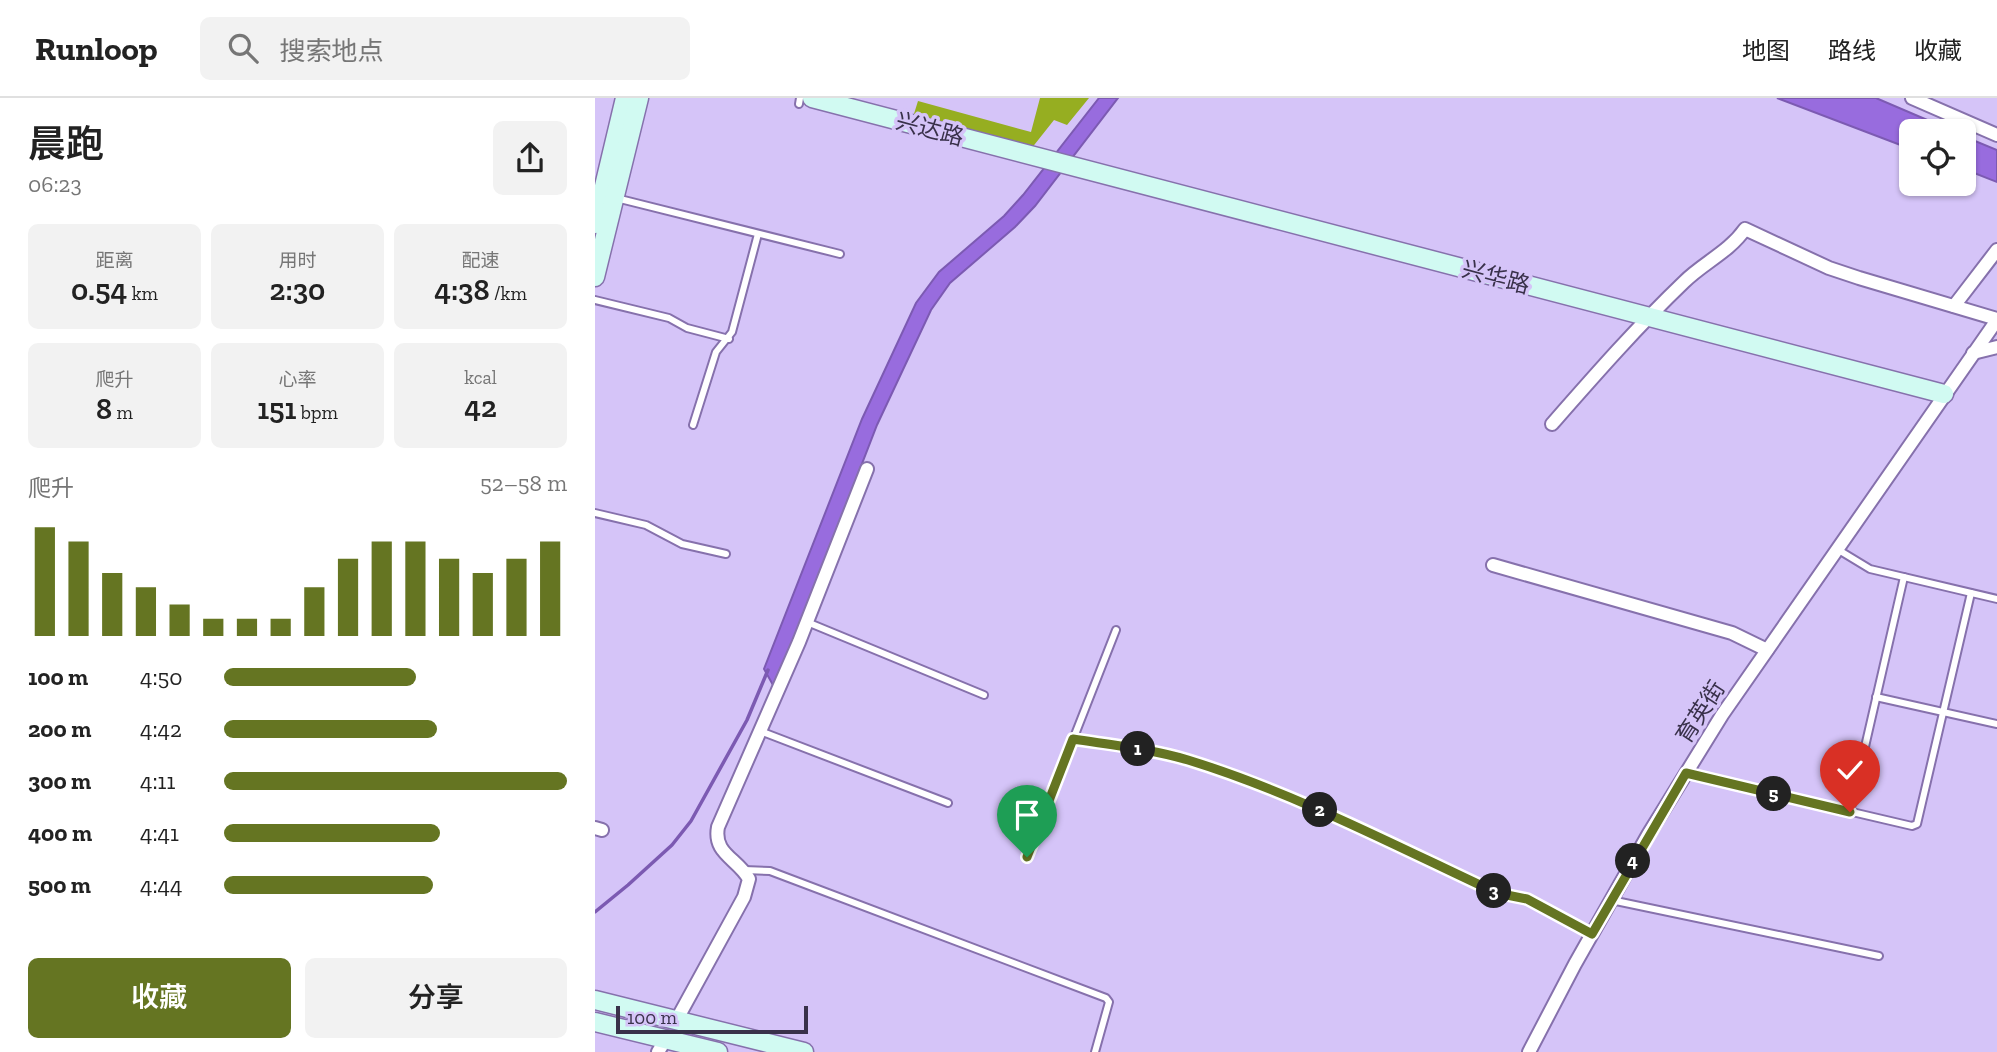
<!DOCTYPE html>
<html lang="zh">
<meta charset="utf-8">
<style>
:root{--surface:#fff;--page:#f2f2f2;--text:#222;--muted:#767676;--line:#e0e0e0;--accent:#657522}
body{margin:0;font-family:"Zilla Slab","Noto Sans SC",serif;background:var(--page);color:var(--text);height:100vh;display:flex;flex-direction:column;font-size:26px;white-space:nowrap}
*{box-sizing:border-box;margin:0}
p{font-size:23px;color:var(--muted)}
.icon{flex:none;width:38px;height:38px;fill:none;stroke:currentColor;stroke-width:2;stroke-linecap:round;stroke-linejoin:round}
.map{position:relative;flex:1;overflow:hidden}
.side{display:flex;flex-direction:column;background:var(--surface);width:595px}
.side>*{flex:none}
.tools{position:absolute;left:1304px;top:21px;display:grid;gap:14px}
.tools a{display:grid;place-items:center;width:77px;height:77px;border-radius:10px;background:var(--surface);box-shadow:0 2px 5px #0004;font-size:35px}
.scale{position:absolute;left:21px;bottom:18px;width:192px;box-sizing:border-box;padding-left:7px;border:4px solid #39314a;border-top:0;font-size:19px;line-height:24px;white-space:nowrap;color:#39314a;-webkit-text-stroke:5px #d5c4f8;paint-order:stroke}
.pin{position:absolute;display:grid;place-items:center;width:60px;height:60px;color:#fff;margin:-72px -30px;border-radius:50% 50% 50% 0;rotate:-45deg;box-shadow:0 0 7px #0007}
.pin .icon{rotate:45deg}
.km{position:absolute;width:35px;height:35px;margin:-18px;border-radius:50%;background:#222;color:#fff;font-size:19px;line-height:35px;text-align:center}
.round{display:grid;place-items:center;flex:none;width:74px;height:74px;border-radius:10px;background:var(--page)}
.summary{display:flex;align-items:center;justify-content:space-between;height:119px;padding:0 28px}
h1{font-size:38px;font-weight:600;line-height:52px}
.metrics{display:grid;grid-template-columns:repeat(3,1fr);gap:10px;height:119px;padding:7px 28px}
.metrics div{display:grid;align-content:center;border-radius:10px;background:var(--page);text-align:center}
.metrics b{font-size:30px;font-weight:600}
.metrics small{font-size:19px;font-weight:400}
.metrics p{font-size:19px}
.chart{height:196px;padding:14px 28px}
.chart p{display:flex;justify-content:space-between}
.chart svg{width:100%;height:126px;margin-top:7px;stroke:var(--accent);stroke-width:6}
.action{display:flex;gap:14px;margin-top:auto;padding:14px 28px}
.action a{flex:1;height:80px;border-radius:10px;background:var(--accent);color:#fff;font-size:28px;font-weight:600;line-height:80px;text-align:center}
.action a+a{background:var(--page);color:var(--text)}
ul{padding:0 28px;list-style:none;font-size:23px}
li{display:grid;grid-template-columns:112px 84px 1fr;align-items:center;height:52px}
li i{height:18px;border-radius:9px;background:var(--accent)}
header{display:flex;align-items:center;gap:42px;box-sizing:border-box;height:98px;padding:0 35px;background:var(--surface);border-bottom:2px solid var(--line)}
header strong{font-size:33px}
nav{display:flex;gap:38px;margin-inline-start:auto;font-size:24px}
.search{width:490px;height:63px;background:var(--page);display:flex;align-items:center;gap:18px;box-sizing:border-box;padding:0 24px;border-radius:10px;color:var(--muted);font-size:26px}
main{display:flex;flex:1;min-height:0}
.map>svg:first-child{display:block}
.green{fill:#96ae21}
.water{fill:#986cde;stroke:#7c5ab2;stroke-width:2}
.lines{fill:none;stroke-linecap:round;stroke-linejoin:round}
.stream{stroke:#7c5ab2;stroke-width:3.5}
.lane-casing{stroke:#8671ac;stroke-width:10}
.street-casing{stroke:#8671ac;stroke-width:16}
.secondary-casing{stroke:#8671ac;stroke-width:21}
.lane{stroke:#fff;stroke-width:6}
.street{stroke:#fff;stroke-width:12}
.secondary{stroke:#d1faf2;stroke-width:18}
.route-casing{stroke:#fff;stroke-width:14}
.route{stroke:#657522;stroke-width:9}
.labels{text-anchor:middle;stroke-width:7;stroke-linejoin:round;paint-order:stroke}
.street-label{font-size:23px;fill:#39314a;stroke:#d5c4f8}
</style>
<header>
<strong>Runloop</strong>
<div class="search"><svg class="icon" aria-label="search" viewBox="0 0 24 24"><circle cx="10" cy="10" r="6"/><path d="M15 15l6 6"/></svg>搜索地点</div>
<nav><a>地图</a><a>路线</a><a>收藏</a></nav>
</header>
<main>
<section class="side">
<div class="summary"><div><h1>晨跑</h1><p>06:23</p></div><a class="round"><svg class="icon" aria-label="share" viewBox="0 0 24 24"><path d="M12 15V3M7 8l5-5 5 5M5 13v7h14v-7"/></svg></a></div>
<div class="metrics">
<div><p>距离</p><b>0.54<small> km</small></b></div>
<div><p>用时</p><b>2:30</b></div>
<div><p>配速</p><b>4:38<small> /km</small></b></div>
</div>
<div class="metrics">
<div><p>爬升</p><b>8<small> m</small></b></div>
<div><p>心率</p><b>151<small> bpm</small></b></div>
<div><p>kcal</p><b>42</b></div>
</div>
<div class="chart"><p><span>爬升</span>52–58 m</p>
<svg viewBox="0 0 160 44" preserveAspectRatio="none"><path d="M5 44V6M15 44V11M25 44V22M35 44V27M45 44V33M55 44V38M65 44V38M75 44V38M85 44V27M95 44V17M105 44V11M115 44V11M125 44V17M135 44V22M145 44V17M155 44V11"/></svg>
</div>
<ul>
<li><b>100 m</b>4:50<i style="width:56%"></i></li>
<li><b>200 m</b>4:42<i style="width:62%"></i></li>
<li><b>300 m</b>4:11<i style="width:100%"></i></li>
<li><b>400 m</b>4:41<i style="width:63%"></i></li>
<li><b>500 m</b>4:44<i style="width:61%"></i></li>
</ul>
<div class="action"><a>收藏</a><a>分享</a></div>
</section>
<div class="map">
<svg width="1402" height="954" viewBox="0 0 1402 954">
<rect width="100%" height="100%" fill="#d5c4f8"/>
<!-- green -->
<polygon class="green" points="445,0 494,0 472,27 459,22 436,51 318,19 323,3 436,34"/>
<!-- water -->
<g class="water">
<polygon points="504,0 523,0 440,108 420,129 355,185 336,212 282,327 201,536 178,587 169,571 267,321 321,205 344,174 409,118 428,97"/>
<polygon points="1182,0 1281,0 1358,33 1316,33 1316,51"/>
<polygon points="1368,38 1402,52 1402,84 1369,71"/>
</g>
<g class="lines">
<!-- stream -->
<polyline class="stream" points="0,814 33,787 77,747 96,723 152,622 173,572"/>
<!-- lane casing -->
<g class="lane-casing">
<g id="lane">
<polyline points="204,6 205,0"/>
<polyline points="21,100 245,156"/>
<polyline points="0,202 74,220 92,230 134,241"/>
<polyline points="98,327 121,254 137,234 163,136"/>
<polyline points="0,415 51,427 87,446 131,456"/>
<polyline points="1242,451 1275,471 1402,501"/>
<polyline points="212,524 389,597"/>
<polyline points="1281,599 1402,626"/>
<polyline points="165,633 353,705"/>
<path d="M478,641c39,6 78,10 115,21 107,32 207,86 309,133l30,6 65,35"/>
<polyline points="1091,675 1317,728 1322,726 1376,495"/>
<polyline points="1255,714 1309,479"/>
<polyline points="432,759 521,532"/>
<polyline points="149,772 175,773 511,900 514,904 500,954"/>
<polyline points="1016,802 1284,858"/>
</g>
</g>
<!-- street casing -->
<g class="street-casing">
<g id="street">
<polyline points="1317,0 1402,37"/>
<polyline points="1359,208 1402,152"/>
<polyline points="1378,255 1402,249"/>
<path d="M957,326c43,-49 85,-97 132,-142 19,-19 45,-30 61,-53l84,39 30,10 138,41"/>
<polyline points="898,467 1137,535 1172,552"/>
<polyline points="0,730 7,732"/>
<path d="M81,923l68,-124 5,-18c-12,-21 -36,-25 -31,-52l81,-185 68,-173"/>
<polyline points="63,954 71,941"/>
<polyline points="934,954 980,866 1053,737 1127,617 1402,222"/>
</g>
</g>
<!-- secondary casing -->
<g class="secondary-casing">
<g id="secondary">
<polyline points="217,0 1349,296"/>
<polyline points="0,126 30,0"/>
<polyline points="0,179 44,0"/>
<polyline points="0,902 209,954"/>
<polyline points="0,924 123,954"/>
</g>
</g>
<!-- lane -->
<use href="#lane" class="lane"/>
<!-- street -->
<use href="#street" class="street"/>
<!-- secondary -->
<use href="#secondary" class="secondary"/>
</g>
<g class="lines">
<!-- route casing -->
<g class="route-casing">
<path id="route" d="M432,759l46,-118c39,6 78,10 115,21 107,33 208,86 309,133l30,6 65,35 94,-161 164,39"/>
</g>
<!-- route -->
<use href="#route" class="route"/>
</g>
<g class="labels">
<!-- street labels -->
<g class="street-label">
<text transform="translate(335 31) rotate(15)" y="8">兴达路</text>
<text transform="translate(901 179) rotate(15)" y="8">兴华路</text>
<text transform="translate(1105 614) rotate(-57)" y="8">育英街</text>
</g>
</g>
</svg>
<div class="tools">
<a><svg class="icon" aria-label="locate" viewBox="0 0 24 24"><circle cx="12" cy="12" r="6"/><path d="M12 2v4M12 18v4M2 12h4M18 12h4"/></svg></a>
</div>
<div class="scale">100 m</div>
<div class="pin" style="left:432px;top:759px;background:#1e9e55"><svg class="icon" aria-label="arrive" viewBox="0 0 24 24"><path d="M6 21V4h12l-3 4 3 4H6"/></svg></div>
<div class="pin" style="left:1255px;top:714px;background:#d93025"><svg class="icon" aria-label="check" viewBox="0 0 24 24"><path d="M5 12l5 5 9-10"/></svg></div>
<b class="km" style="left:543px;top:651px">1</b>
<b class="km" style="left:725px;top:712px">2</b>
<b class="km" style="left:899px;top:793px">3</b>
<b class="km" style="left:1038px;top:763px">4</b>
<b class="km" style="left:1179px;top:696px">5</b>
</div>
</main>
